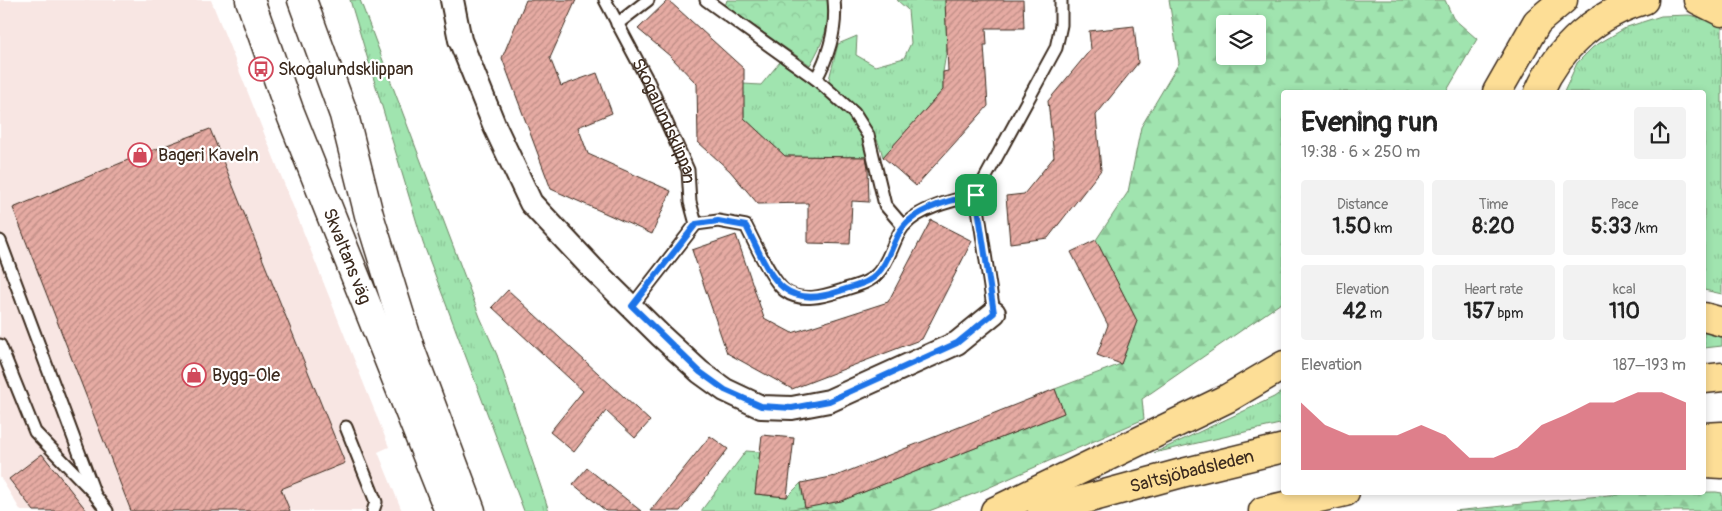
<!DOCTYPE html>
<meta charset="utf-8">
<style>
:root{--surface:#fff;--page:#f2f2f2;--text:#222;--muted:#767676;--accent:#d1495b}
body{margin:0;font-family:Pangolin,sans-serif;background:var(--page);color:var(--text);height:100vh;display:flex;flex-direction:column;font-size:19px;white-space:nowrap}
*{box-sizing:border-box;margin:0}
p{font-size:16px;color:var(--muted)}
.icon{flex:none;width:28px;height:28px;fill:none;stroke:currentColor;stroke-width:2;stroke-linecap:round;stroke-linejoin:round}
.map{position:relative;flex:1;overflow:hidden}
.side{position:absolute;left:1281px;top:90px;width:425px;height:405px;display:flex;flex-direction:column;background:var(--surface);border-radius:5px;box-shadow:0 2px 8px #0003}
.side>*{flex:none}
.fabs{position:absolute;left:1216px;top:15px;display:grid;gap:10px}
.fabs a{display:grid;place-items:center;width:50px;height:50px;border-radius:5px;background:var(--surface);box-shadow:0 2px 8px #0003;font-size:25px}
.pin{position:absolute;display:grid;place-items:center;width:42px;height:42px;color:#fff;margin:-21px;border-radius:10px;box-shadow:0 2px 8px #0006}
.round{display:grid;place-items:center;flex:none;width:52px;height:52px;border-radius:5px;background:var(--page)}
.overview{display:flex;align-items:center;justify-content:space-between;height:85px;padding:0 20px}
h1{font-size:28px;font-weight:700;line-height:38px}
.stats{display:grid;grid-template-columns:repeat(3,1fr);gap:8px;height:85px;padding:5px 20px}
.stats div{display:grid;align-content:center;border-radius:5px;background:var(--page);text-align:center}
.stats b{font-size:21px;font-weight:700}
.stats small{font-size:14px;font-weight:400}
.stats p{font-size:14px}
.chart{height:140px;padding:10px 20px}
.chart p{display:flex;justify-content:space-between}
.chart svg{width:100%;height:90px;margin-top:5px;fill:var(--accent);opacity:.7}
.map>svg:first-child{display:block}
.built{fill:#f8e6e3}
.grass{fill:url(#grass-tufts);stroke:#6e8766}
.forest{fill:url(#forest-firs);stroke:#6e8766;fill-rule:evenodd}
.park{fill:url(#park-crowns);stroke:#6e8766}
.building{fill:url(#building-hatch);stroke:#3b2a1e}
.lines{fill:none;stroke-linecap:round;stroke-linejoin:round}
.service-casing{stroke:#3b2a1e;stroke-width:15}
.minor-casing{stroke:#3b2a1e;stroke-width:26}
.secondary-casing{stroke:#3b2a1e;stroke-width:31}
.motorway-casing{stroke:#3b2a1e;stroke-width:31}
.service{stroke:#fff;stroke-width:11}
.minor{stroke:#fff;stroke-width:22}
.secondary{stroke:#fff;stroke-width:28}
.motorway{stroke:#fdde96;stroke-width:28}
.route-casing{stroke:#fff;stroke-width:10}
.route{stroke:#1a73e8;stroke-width:6}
.labels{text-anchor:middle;stroke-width:4.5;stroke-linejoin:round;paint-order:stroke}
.poi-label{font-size:18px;fill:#3b2a1e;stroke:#fff;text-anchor:start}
.street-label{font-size:18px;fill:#3b2a1e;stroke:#fff}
</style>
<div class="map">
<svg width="1722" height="511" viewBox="0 0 1722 511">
<defs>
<pattern id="grass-tufts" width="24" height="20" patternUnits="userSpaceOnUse" patternTransform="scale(1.25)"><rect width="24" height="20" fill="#a0e4af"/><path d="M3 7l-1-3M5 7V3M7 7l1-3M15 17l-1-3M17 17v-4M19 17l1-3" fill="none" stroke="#8bc496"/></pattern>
<pattern id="forest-firs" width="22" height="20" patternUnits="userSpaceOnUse" patternTransform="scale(1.25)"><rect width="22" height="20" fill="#a0e4af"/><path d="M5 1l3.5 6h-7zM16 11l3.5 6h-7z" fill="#8bc496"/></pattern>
<pattern id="park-crowns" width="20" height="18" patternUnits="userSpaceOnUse" patternTransform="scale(1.25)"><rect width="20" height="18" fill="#a0e4af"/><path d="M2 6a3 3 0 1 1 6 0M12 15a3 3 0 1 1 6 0" fill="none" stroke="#8bc496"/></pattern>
<pattern id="building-hatch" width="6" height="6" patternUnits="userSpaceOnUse" patternTransform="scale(1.25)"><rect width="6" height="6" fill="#e6aba3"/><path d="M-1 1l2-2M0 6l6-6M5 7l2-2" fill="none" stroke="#bc8b84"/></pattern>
</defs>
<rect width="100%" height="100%" fill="#fff"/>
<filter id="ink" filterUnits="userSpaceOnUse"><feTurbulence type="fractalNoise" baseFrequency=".02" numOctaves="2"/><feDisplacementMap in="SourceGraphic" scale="10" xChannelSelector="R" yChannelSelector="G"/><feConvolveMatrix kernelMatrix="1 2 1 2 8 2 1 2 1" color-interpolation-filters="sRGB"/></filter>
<g filter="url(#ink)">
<!-- built -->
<polygon class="built" points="0,0 211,0 389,447 378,452 402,511 21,511 0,477"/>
<!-- grass -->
<g class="grass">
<polygon points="350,0 360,0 480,317 497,355 549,511 524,511 423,243"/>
<path d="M897,0h48l2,47 -4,25v18l-60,67c-9,-35 -29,-50 -55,-74l10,-39 19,-8 -1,19 19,11 29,-8 7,-15 -3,-33z"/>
<polygon points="1689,15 1722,23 1722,294 1704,290 1704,92 1564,92 1577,63 1593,47 1627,27 1661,16"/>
<path d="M780,62c31,23 85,53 88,95l-83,-1 -41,-38 -1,-34 18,1z"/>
<polygon points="1704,330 1722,335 1722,346 1704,348"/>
<polygon points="1284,390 1284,423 1154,453 1274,397"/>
<polygon points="746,451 760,452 755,494 787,497 801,483 805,508 780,511 701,511"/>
</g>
<!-- forest -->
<g class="forest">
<path d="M1169,0h276l8,18 24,21 -31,53h-162v209l-142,98 2,20 -163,72 -52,20h-149l61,-10 223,-88 -9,-24 66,-25 16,-43 -41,-81 32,-48 13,-65 38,-64zM1225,24h33v32h-33z"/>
<polygon points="1716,492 1722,493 1722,511 1454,511 1629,493"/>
</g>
<!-- park -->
<path class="park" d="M727,0h102c1,25 -6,43 -19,65l-85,-59z"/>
<!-- building -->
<g class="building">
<polygon points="526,0 576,0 550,58 561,86 597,73 612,113 578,127 588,154 671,191 652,234 551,189 502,58"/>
<polygon points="668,0 744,69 744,118 785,156 866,157 868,168 869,202 852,201 850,244 808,243 808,203 758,204 730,171 698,142 697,84 670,56 638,29"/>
<polygon points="945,0 1023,0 1024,28 986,28 987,45 984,45 988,106 916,186 883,157 943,90 943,72 948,71"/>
<polygon points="1134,26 1138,63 1096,115 1101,170 1048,238 1010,243 1006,196 1024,194 1054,157 1048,101 1091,49 1089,31"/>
<polygon points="210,129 345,463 281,489 290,511 131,511 13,208 140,155"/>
<polygon points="931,220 972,241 922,339 792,389 727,353 692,250 736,235 764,318 792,333 888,302"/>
<polygon points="1096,240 1137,321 1121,364 1097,355 1108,325 1071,252"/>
<polygon points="508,290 650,421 635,438 606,411 574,452 550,432 583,391 492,307"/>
<polygon points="1055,389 1064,413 841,501 805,508 801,483 836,476"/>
<polygon points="762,435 794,438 787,497 755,494"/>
<polygon points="710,436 728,449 680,511 650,511"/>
<polygon points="42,454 87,511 34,511 9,479"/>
<polygon points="587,468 641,511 606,511 573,484"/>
</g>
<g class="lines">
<!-- service casing -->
<g class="service-casing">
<g id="service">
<path id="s1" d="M605,0l43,81 40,89 2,32 6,22 22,-3 28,5c8,16 26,55 39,65 16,12 39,5 55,0 13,-5 29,-7 38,-18 12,-13 15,-33 25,-46 15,-19 51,-27 73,-32l80,-147 5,-23v-25"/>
<polyline points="706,0 816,79 854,113 868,135 885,205 903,226"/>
<polyline points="617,24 648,0"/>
<path d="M816,79c13,-24 21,-51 18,-79"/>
<polyline points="976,195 994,313"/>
<polyline points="0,241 95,495 107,511"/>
<polyline points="632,306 696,224"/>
<polyline points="0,345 35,432 92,491"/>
<polyline points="346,427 376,502 373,511"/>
</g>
</g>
<!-- minor casing -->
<g class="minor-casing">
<polyline id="minor" points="452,0 460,40 495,127 531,203 592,268 661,336 700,372 725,390 761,407 792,408 829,401 957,343 994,313"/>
</g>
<!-- secondary casing -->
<g class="secondary-casing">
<g id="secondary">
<path id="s2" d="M250,0l39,110 160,401"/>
<polyline points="302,0 344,115 369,215 411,351 471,511"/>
</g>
</g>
<!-- motorway casing -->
<g class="motorway-casing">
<g id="motorway">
<polyline points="1698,0 1722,12"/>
<polyline points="1497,92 1537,22 1563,0"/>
<path d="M1539,92c20,-45 57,-78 105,-92"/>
<polyline points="1704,317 1722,322"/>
<polyline points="1704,379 1722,377"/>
<polyline points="1704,437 1722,436"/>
<polyline points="1704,463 1722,464"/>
<polyline points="995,511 1228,398 1284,365"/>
<path id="s3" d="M1042,511l140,-38 102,-25"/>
<polyline points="1263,511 1345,492"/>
</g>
</g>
<!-- service -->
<use href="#service" class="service"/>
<!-- minor -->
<use href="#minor" class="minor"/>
<!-- secondary -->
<use href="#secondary" class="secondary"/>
<!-- motorway -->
<use href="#motorway" class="motorway"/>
</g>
</g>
<g class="lines" filter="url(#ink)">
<!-- route casing -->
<g class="route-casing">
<path id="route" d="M976,195l18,118 -37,30 -128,58 -37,7 -31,-2 -36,-16 -25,-18 -68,-66 64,-82 22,-3 28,5c24,47 33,86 94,65 13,-5 29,-7 38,-18 12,-13 15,-33 25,-46 15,-19 51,-28 73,-32z"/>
</g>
<!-- route -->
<use href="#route" class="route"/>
</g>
<!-- icons -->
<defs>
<g id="bus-ring" transform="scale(1.25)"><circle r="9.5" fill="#fff" stroke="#d1495b" stroke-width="1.5"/><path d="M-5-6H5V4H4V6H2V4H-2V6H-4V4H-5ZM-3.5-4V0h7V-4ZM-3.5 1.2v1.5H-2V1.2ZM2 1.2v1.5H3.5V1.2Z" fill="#d1495b"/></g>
<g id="shop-ring" transform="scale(1.25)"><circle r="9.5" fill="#fff" stroke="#d1495b" stroke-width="1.5"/><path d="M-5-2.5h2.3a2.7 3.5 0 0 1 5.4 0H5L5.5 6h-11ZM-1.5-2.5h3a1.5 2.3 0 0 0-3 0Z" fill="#d1495b"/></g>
</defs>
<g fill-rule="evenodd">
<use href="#bus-ring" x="261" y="69"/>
<use href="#shop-ring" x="140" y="155"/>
<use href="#shop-ring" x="194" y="375"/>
</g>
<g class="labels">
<!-- poi labels -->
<g class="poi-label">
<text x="278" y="75">Skogalundsklippan</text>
<text x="158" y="161">Bageri Kaveln</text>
<text x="212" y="381">Bygg-Ole</text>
</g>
<!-- street labels -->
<g class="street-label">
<text dy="6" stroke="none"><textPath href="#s1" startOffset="135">Skogalundsklippan</textPath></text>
<text dy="6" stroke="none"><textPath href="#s2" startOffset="274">Skvaltans väg</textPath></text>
<text dy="6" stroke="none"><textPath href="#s3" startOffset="155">Saltsjöbadsleden</textPath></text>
</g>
</g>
</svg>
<div class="fabs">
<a><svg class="icon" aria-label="layers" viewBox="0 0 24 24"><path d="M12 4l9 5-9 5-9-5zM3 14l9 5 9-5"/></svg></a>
</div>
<div class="pin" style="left:976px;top:195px;background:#1e9e55"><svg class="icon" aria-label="arrive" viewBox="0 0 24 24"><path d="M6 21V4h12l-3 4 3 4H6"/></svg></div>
<section class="side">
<div class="overview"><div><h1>Evening run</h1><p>19:38 · 6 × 250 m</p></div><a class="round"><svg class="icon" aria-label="share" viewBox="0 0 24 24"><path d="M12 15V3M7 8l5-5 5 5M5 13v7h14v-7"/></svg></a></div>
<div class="stats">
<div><p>Distance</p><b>1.50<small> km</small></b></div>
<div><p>Time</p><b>8:20</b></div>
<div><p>Pace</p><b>5:33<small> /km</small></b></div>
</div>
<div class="stats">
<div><p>Elevation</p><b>42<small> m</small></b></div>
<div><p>Heart rate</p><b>157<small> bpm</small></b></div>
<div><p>kcal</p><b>110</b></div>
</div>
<div class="chart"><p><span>Elevation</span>187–193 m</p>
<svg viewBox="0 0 160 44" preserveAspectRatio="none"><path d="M0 44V11L10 22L20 27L30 27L40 27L50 22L60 27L70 38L80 38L90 33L100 22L110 17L120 11L130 11L140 6L150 6L160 11V44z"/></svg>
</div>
</section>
</div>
